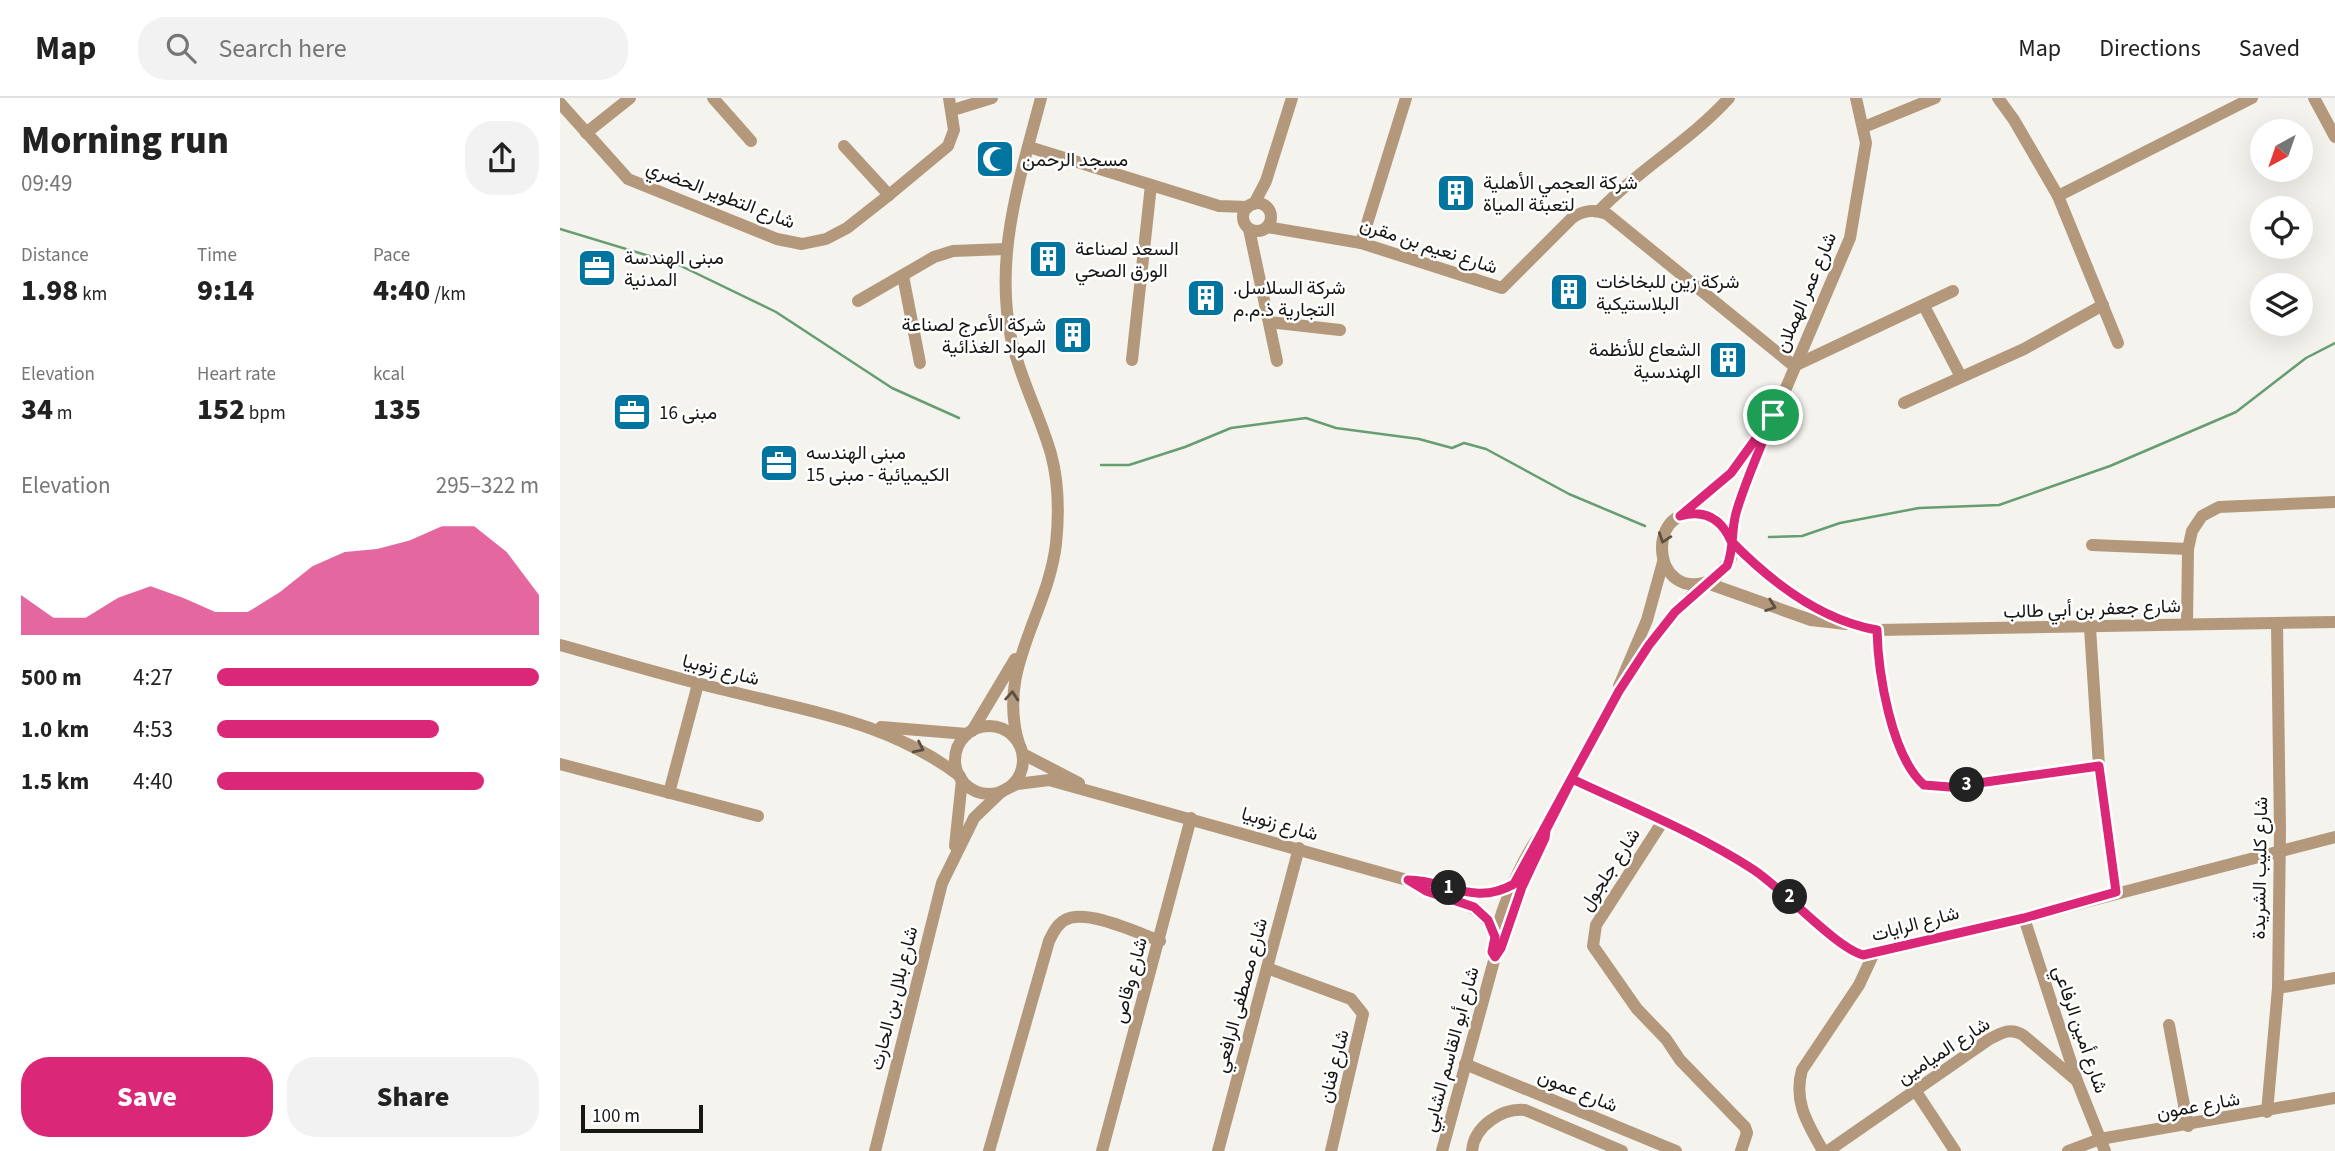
<!DOCTYPE html>
<meta charset="utf-8">
<style>
:root{--surface:#fff;--page:#f2f2f2;--text:#222;--muted:#767676;--line:#e0e0e0;--accent:#db2777}
body{margin:0;font-family:"Source Sans 3",Vazirmatn,sans-serif;background:var(--page);color:var(--text);height:100vh;display:flex;flex-direction:column;font-size:26px;white-space:nowrap}
*{box-sizing:border-box;margin:0}
p{font-size:23px;color:var(--muted)}
.icon{flex:none;width:38px;height:38px;fill:none;stroke:currentColor;stroke-width:2;stroke-linecap:round;stroke-linejoin:round}
.map{position:relative;flex:1;overflow:hidden}
.side{display:flex;flex-direction:column;background:var(--surface);width:560px}
.side>*{flex:none}
.needle{width:46px;rotate:220deg}
.fabs{position:absolute;left:1690px;top:21px;display:grid;gap:14px}
.fabs a{display:grid;place-items:center;width:63px;height:63px;border-radius:50%;background:var(--surface);box-shadow:0 7px 28px #0002;font-size:35px}
.scale{position:absolute;left:21px;bottom:18px;width:122px;box-sizing:border-box;padding-left:7px;border:4px solid #161614;border-top:0;font-size:19px;line-height:24px;white-space:nowrap;color:#161614;-webkit-text-stroke:5px #fff;paint-order:stroke}
.pin{position:absolute;display:grid;place-items:center;width:60px;height:60px;color:#fff;margin:-30px;border:4px solid #fff;border-radius:50%;box-shadow:0 2px 7px #0007}
.km{position:absolute;width:35px;height:35px;margin:-18px;border-radius:50%;background:#222;color:#fff;font-size:19px;line-height:35px;text-align:center}
.round{display:grid;place-items:center;flex:none;width:74px;height:74px;border-radius:28px;background:var(--page)}
.head{display:flex;align-items:center;justify-content:space-between;height:119px;padding:0 21px}
h1{font-size:38px;font-weight:800;line-height:52px}
.metrics{display:grid;grid-template-columns:repeat(3,1fr);gap:10px;height:119px;padding:7px 21px}
.metrics div{display:grid;align-content:center}
.metrics b{font-size:30px;font-weight:800}
.metrics small{font-size:19px;font-weight:400}
.metrics p{font-size:19px}
.chart{height:196px;padding:14px 21px}
.chart p{display:flex;justify-content:space-between}
.chart svg{width:100%;height:126px;margin-top:7px;fill:var(--accent);opacity:.7}
.action{display:flex;gap:14px;margin-top:auto;padding:14px 21px}
.action a{flex:1;height:80px;border-radius:28px;background:var(--accent);color:#fff;font-size:28px;font-weight:800;line-height:80px;text-align:center}
.action a+a{background:var(--page);color:var(--text)}
ul{padding:0 21px;list-style:none;font-size:23px}
li{display:grid;grid-template-columns:112px 84px 1fr;align-items:center;height:52px}
li i{height:18px;border-radius:9px;background:var(--accent)}
header{display:flex;align-items:center;gap:42px;box-sizing:border-box;height:98px;padding:0 35px;background:var(--surface);border-bottom:2px solid var(--line)}
header strong{font-size:33px}
nav{display:flex;gap:38px;margin-inline-start:auto;font-size:24px}
.search{width:490px;height:63px;background:var(--page);display:flex;align-items:center;gap:18px;box-sizing:border-box;padding:0 24px;border-radius:28px;color:var(--muted);font-size:26px}
main{display:flex;flex:1;min-height:0}
.map>svg:first-child{display:block}
.lines{fill:none;stroke-linecap:round;stroke-linejoin:round}
.stream{stroke:#679d72;stroke-width:2.5}
.minor{stroke:#b3987b;stroke-width:12}
.oneway{stroke:#5d5042}
.route-casing{stroke:#fff;stroke-width:14}
.route{stroke:#db2777;stroke-width:9}
.labels{text-anchor:middle;stroke-width:5;stroke-linejoin:round;paint-order:stroke}
.poi-label{font-size:19px;fill:#161614;stroke:#fff;text-anchor:start}
.street-label{font-size:19px;fill:#161614;stroke:#fff}
</style>
<header>
<strong>Map</strong>
<div class="search"><svg class="icon" aria-label="search" viewBox="0 0 24 24"><circle cx="10" cy="10" r="6"/><path d="M15 15l6 6"/></svg>Search here</div>
<nav><a>Map</a><a>Directions</a><a>Saved</a></nav>
</header>
<main>
<section class="side">
<div class="head"><div><h1>Morning run</h1><p>09:49</p></div><a class="round"><svg class="icon" aria-label="share" viewBox="0 0 24 24"><path d="M12 15V3M7 8l5-5 5 5M5 13v7h14v-7"/></svg></a></div>
<div class="metrics">
<div><p>Distance</p><b>1.98<small> km</small></b></div>
<div><p>Time</p><b>9:14</b></div>
<div><p>Pace</p><b>4:40<small> /km</small></b></div>
</div>
<div class="metrics">
<div><p>Elevation</p><b>34<small> m</small></b></div>
<div><p>Heart rate</p><b>152<small> bpm</small></b></div>
<div><p>kcal</p><b>135</b></div>
</div>
<div class="chart"><p><span>Elevation</span>295–322 m</p>
<svg viewBox="0 0 160 44" preserveAspectRatio="none"><path d="M0 44V30L10 38L20 38L30 31L40 27L50 31L60 36L70 36L80 29L90 20L100 15L110 14L120 11L130 6L140 6L150 15L160 30V44z"/></svg>
</div>
<ul>
<li><b>500 m</b>4:27<i style="width:100%"></i></li>
<li><b>1.0 km</b>4:53<i style="width:69%"></i></li>
<li><b>1.5 km</b>4:40<i style="width:83%"></i></li>
</ul>
<div class="action"><a>Save</a><a>Share</a></div>
</section>
<div class="map">
<svg width="1775" height="1053" viewBox="0 0 1775 1053">
<rect width="100%" height="100%" fill="#f4f3ed"/>
<g class="lines">
<!-- stream -->
<g class="stream">
<polyline points="0,131 119,167 216,214 332,290 399,320"/>
<polyline points="541,367 569,367 625,349 671,330 746,320 776,330 859,341 892,350 904,345 926,351 1009,396 1085,428"/>
<polyline points="1209,439 1242,438 1280,425 1359,410 1439,407 1550,368 1676,314 1746,260 1775,245"/>
</g>
<!-- minor -->
<g class="minor">
<polyline points="153,0 191,43"/>
<polyline points="1438,0 1454,22 1498,98 1558,245"/>
<polyline points="1754,0 1775,39"/>
<polyline points="0,5 68,81 217,141 242,146 266,141 287,130 329,97 388,48 394,32 389,0"/>
<polyline points="393,12 432,0"/>
<polyline points="1304,29 1375,0"/>
<polyline points="26,35 70,0"/>
<polyline points="284,48 329,97"/>
<polyline points="469,49 659,108 688,109"/>
<polyline points="1498,98 1692,0"/>
<circle cx="697" cy="119" r="14"/>
<polyline points="694,106 706,83 732,0"/>
<path d="M1039,113c40,-42 91,-70 130,-113"/>
<path d="M707,129l94,16 141,45 70,-70c12,-8 22,-9 35,-4l187,152 159,-75"/>
<polyline points="689,131 717,263"/>
<polyline points="801,145 846,0"/>
<polyline points="343,178 360,265"/>
<polyline points="298,203 374,159 393,153 445,151"/>
<polyline points="1364,208 1400,277"/>
<polyline points="709,224 780,232"/>
<polyline points="572,262 591,87"/>
<polyline points="1344,305 1464,251 1543,207"/>
<polyline points="1125,415 1171,375 1203,332"/>
<path d="M1171,443l-14,-21c-74,-36 -72,91 -2,59l16,-21 3,-38 12,-38 104,-244 16,-95 -10,-45"/>
<path d="M1171,443c40,41 89,79 146,89l458,-8"/>
<polyline points="1532,447 1628,451"/>
<polyline points="1147,485 1251,522 1286,526"/>
<polyline points="1627,526 1628,451 1632,433 1642,418 1659,409 1775,404"/>
<polyline points="1530,530 1539,668 1556,794"/>
<path d="M1317,532c1,42 14,126 47,155l26,2 149,-21"/>
<path d="M0,547c55,15 110,32 165,45 86,22 162,31 235,86"/>
<polyline points="1059,588 1087,522 1103,464"/>
<circle cx="429" cy="662" r="34"/>
<polyline points="321,629 407,636"/>
<polyline points="412,633 455,561"/>
<path d="M459,646c-23,-76 28,-127 37,-200 3,-29 3,-61 -5,-90 -11,-39 -31,-75 -40,-116 -17,-83 9,-160 30,-240"/>
<polyline points="463,656 519,685"/>
<polyline points="0,666 198,718"/>
<path d="M1012,681c62,29 125,54 182,91 30,20 81,76 109,85l161,-37 311,-81"/>
<path d="M446,691l11,-5 32,-4 358,100c41,0 66,27 107,4"/>
<polyline points="109,695 138,586"/>
<polyline points="1103,723 1036,827 1033,848 1077,911 1106,941 1120,962 1185,1029 1187,1035 1181,1053"/>
<polyline points="395,748 402,682"/>
<path d="M851,784c30,19 72,15 84,55"/>
<polyline points="1464,820 1517,983 1545,1053"/>
<path d="M935,859c-9,-18 33,-117 51,-127 46,-87 85,-181 159,-247"/>
<polyline points="707,870 791,901 803,916 771,1053"/>
<polyline points="1718,890 1775,880"/>
<polyline points="1609,927 1628,1028"/>
<polyline points="905,966 1116,1053"/>
<polyline points="1355,992 1395,1053"/>
<polyline points="1707,1014 1718,890 1720,732 1717,526"/>
<polyline points="315,1053 382,785 414,720 442,693"/>
<path d="M429,1053l60,-210c4,-8 8,-17 16,-21 21,-12 73,13 95,21"/>
<polyline points="542,1053 631,720"/>
<polyline points="658,1053 739,750"/>
<polyline points="882,1053 935,859 940,852"/>
<path d="M912,1053c2,-25 30,-43 53,-41l97,41"/>
<path d="M1263,1053c-15,-27 -30,-49 -21,-81l57,-85 14,-30"/>
<path d="M1268,1053l160,-111c13,-7 22,-13 35,-5l54,46"/>
<polyline points="1508,1053 1540,1041 1775,1000"/>
</g>
</g>
<!-- one-way arrows -->
<defs><path id="oneway-chevron" d="M-2-3.5L2.5 0L-2 3.5" fill="none" stroke-width="1.6" stroke-linecap="round" stroke-linejoin="round" transform="scale(1.75)"/></defs>
<g class="oneway">
<use href="#oneway-chevron" transform="translate(1104 440) rotate(109)"/>
<use href="#oneway-chevron" transform="translate(1211 508) rotate(20)"/>
<use href="#oneway-chevron" transform="translate(452 598) rotate(-86)"/>
<use href="#oneway-chevron" transform="translate(359 650) rotate(26)"/>
</g>
<g class="lines">
<!-- route casing -->
<g class="route-casing">
<path id="route" d="M1213,317c-12,33 -27,64 -37,98 -5,18 -2,37 -9,53l-52,46 -26,33 -30,46 -105,193c-41,23 -66,-4 -106,-4l18,11 48,16 14,13 7,17 -3,15 3,5 6,-9 21,-61 23,-49 1,-8 26,-51c62,29 125,54 182,91 30,20 81,77 109,85l161,-37 92,-26 -17,-126 -149,21 -26,-2c-33,-29 -46,-113 -47,-155 -57,-10 -106,-48 -146,-89 -10,-23 -27,-32 -51,-25l51,-43 42,-58"/>
</g>
<!-- route -->
<use href="#route" class="route"/>
</g>
<!-- icons -->
<defs>
<g id="mosque-square" transform="scale(2.0125)"><rect x="-9" y="-9" width="18" height="18" rx="4" fill="#01759f" stroke="#fff"/><path d="M3.5-4.9A6 6 0 1 0 3.5 4.9A5 5 0 1 1 3.5-4.9Z" fill="#fff"/></g>
<g id="building-square" transform="scale(2.0125)"><rect x="-9" y="-9" width="18" height="18" rx="4" fill="#01759f" stroke="#fff"/><path d="M-4-6H4V6H1V3H-1V6H-4ZM-2.5-4.3h1.7v1.8h-1.7ZM.8-4.3h1.7v1.8H.8ZM-2.5-1h1.7V.8h-1.7ZM.8-1h1.7V.8H.8Z" fill="#fff"/></g>
<g id="office-square" transform="scale(2.0125)"><rect x="-9" y="-9" width="18" height="18" rx="4" fill="#01759f" stroke="#fff"/><path d="M-6-3h4V-5.5h4V-3h4V5H-6ZM-1-4.5V-3h2v-1.5ZM-6 0V1H6V0Z" fill="#fff"/></g>
</defs>
<g fill-rule="evenodd">
<use href="#mosque-square" x="435" y="61"/>
<use href="#building-square" x="896" y="95"/>
<use href="#building-square" x="488" y="161"/>
<use href="#office-square" x="37" y="170"/>
<use href="#building-square" x="1009" y="194"/>
<use href="#building-square" x="646" y="200"/>
<use href="#building-square" x="513" y="237"/>
<use href="#building-square" x="1168" y="262"/>
<use href="#office-square" x="72" y="314"/>
<use href="#office-square" x="219" y="365"/>
</g>
<g class="labels">
<!-- poi labels -->
<g class="poi-label">
<text x="462" y="68">مسجد الرحمن</text>
<text x="923" y="91">شركة العجمي الأهلية<tspan x="923" dy="22">لتعبئة المياة</tspan></text>
<text x="515" y="157">السعد لصناعة<tspan x="515" dy="22">الورق الصحي</tspan></text>
<text x="64" y="166">مبنى الهندسة<tspan x="64" dy="22">المدنية</tspan></text>
<text x="1036" y="190">شركة زين للبخاخات<tspan x="1036" dy="22">البلاستيكية</tspan></text>
<text x="673" y="196">.شركة السلاسل<tspan x="673" dy="22">التجارية ذ.م.م</tspan></text>
<text x="486" y="233" text-anchor="end">شركة الأعرج لصناعة<tspan x="486" dy="22">المواد الغذائية</tspan></text>
<text x="1141" y="258" text-anchor="end">الشعاع للأنظمة<tspan x="1141" dy="22">الهندسية</tspan></text>
<text x="99" y="321">مبنى 16</text>
<text x="246" y="361">مبنى الهندسه<tspan x="246" dy="22">الكيميائية - مبنى 15</tspan></text>
</g>
<!-- street labels -->
<g class="street-label">
<text transform="translate(161 96) rotate(21)" y="7">شارع التطوير الحضري</text>
<text transform="translate(869 147) rotate(18)" y="7">شارع نعيم بن مقرن</text>
<text transform="translate(1245 194) rotate(-67)" y="7">شارع عمر الهملان</text>
<text transform="translate(1532 510) rotate(-2)" y="7">شارع جعفر بن أبي طالب</text>
<text transform="translate(161 571) rotate(14)" y="7">شارع زنوبيا</text>
<text transform="translate(720 725) rotate(16)" y="7">شارع زنوبيا</text>
<text transform="translate(1699 770) rotate(-89)" y="7">شارع كليب الشريدة</text>
<text transform="translate(1049 771) rotate(-57)" y="7">شارع جلجول</text>
<text transform="translate(1355 825) rotate(-15)" y="7">شارع الرايات</text>
<text transform="translate(569 882) rotate(-75)" y="7">شارع وقاص</text>
<text transform="translate(680 897) rotate(-75)" y="7">شارع مصطفى الرافعي</text>
<text transform="translate(333 900) rotate(-76)" y="7">شارع بلال بن الحارث</text>
<text transform="translate(1521 931) rotate(71)" y="7">شارع أمين الرفاعي</text>
<text transform="translate(890 951) rotate(-75)" y="7">شارع أبو القاسم الشابي</text>
<text transform="translate(1383 952) rotate(-33)" y="7">شارع الميامين</text>
<text transform="translate(773 968) rotate(-76)" y="7">شارع فنان</text>
<text transform="translate(1018 992) rotate(22)" y="7">شارع عمون</text>
<text transform="translate(1638 1007) rotate(-10)" y="7">شارع عمون</text>
</g>
</g>
</svg>
<div class="fabs">
<a><svg class="needle" viewBox="-14 -14 28 28"><path d="M0-13l5 13h-10z" fill="#e53935"/><path d="M0 13l5-13h-10z" fill="#767676"/></svg></a>
<a><svg class="icon" aria-label="locate" viewBox="0 0 24 24"><circle cx="12" cy="12" r="6"/><path d="M12 2v4M12 18v4M2 12h4M18 12h4"/></svg></a>
<a><svg class="icon" aria-label="layers" viewBox="0 0 24 24"><path d="M12 4l9 5-9 5-9-5zM3 14l9 5 9-5"/></svg></a>
</div>
<div class="scale">100 m</div>
<div class="pin" style="left:1213px;top:317px;background:#1e9e55"><svg class="icon" aria-label="arrive" viewBox="0 0 24 24"><path d="M6 21V4h12l-3 4 3 4H6"/></svg></div>
<b class="km" style="left:889px;top:790px">1</b>
<b class="km" style="left:1230px;top:799px">2</b>
<b class="km" style="left:1407px;top:687px">3</b>
</div>
</main>
